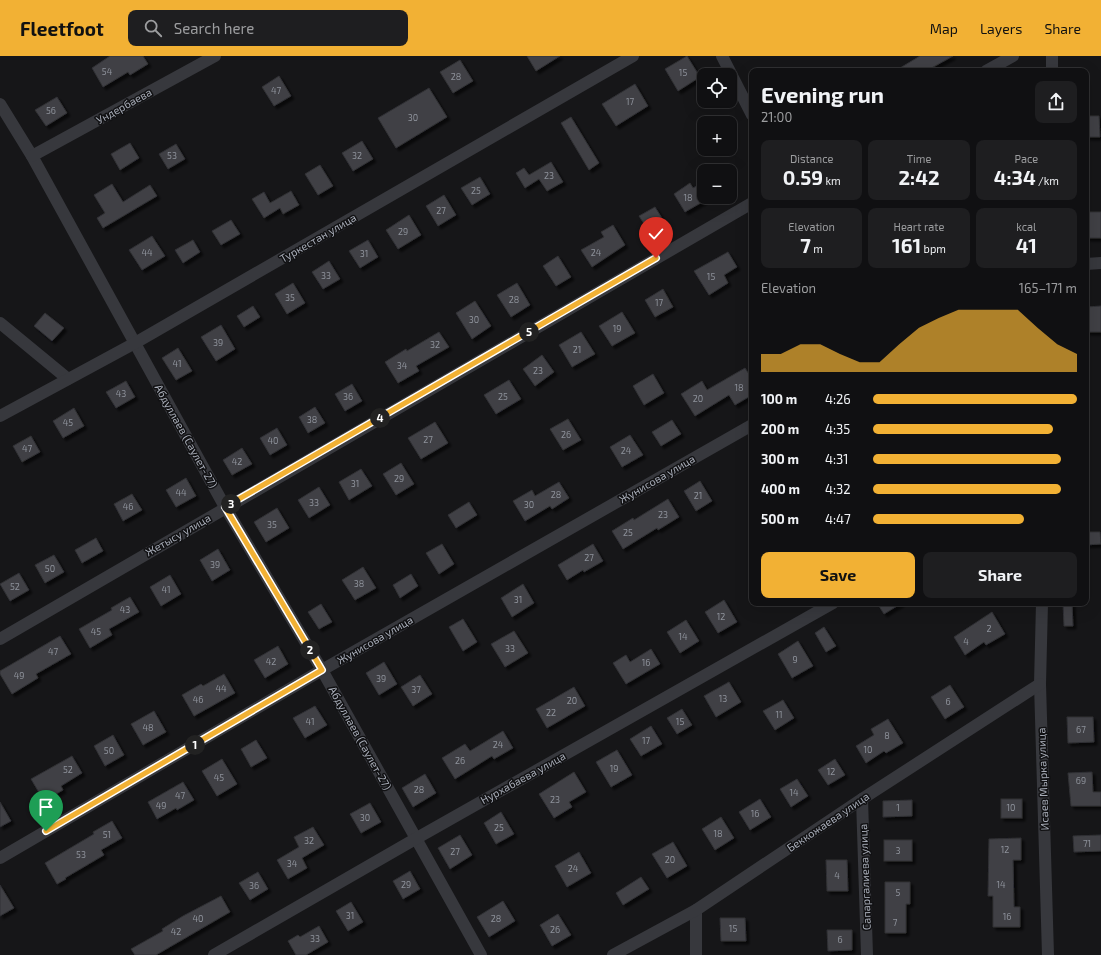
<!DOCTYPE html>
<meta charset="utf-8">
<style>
:root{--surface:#101012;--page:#1e1e20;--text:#f1f3f6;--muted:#9c9d9f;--line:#303032;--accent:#f2b134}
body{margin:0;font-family:"Exo 2",sans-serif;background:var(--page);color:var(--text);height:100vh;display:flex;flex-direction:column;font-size:15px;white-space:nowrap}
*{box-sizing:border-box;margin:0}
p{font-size:13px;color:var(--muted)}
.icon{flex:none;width:22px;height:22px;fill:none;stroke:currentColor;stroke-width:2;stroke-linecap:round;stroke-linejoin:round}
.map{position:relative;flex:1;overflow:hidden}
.details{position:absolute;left:749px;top:12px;width:340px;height:538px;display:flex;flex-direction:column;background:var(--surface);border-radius:8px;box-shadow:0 4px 16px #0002,0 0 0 1px var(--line)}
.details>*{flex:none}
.tools{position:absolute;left:697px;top:12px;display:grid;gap:8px}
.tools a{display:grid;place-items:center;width:40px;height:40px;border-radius:8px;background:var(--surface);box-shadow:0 4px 16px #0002,0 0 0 1px var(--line);font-size:20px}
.pin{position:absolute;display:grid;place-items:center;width:34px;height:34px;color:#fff;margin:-41px -17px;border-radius:50% 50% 50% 0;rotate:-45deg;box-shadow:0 0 4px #0007}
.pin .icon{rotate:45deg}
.km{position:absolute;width:20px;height:20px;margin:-10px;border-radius:50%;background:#222;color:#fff;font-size:11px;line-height:20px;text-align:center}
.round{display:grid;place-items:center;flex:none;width:42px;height:42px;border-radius:8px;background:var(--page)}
.head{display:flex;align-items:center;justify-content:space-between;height:68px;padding:0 12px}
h1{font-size:22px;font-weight:700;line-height:30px}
.metrics{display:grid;grid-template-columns:repeat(3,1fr);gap:6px;height:68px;padding:4px 12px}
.metrics div{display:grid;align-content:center;border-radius:8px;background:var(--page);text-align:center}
.metrics b{font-size:20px;font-weight:700}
.metrics small{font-size:11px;font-weight:400}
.metrics p{font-size:11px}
.chart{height:112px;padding:8px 12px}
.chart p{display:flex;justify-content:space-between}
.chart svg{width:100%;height:72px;margin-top:4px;fill:var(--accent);opacity:.7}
.cta{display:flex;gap:8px;margin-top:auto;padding:8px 12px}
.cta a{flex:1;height:46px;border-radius:8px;background:var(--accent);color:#111;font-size:16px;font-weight:700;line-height:46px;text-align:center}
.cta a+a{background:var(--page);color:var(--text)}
ul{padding:0 12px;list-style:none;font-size:13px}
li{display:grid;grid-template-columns:64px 48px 1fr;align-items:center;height:30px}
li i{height:10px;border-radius:5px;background:var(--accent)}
header{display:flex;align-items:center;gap:24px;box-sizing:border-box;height:56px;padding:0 20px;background:var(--accent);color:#111}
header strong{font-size:19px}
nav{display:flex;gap:22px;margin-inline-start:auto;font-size:14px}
.search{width:280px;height:36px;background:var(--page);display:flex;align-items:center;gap:10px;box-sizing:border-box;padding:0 14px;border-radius:8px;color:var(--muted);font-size:15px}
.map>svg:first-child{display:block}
.building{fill:#404145;stroke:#303034;filter:url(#shadow)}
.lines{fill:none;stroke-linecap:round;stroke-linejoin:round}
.minor{stroke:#37383d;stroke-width:12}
.route-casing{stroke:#fff;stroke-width:8}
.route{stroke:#f2b134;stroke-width:5}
.labels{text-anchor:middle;stroke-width:3;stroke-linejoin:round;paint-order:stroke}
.number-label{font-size:9px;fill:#8e929b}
.street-label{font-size:11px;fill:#a8adb8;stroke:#111113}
</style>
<header>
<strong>Fleetfoot</strong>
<div class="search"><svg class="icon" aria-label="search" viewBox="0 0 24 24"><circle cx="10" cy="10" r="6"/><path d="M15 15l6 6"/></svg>Search here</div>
<nav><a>Map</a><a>Layers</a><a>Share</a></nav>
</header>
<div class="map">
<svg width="1101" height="899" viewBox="0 0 1101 899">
<defs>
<filter id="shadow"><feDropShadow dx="3" dy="3" stdDeviation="1" flood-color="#0009"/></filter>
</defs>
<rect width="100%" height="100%" fill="#161618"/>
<!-- building -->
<g class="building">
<polygon points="110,0 143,0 148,8 130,19 128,16 103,31 92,12"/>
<polygon points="527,0 560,0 536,15"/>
<polygon points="687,0 700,21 678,35 665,13"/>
<polygon points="920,0 953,0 926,15 895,15"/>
<polygon points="460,4 473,25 453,37 440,16"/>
<polygon points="279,20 291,40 274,50 262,31"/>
<polygon points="635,28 648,50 616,70 602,48"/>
<polygon points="429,32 447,61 396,92 378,62"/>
<polygon points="57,41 67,57 46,70 35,54"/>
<polygon points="1086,60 1099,60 1100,81 1086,81"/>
<polygon points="571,61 599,107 589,114 561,67"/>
<polygon points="362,85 373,103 353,115 342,97"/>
<polygon points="130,87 139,102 120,114 111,98"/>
<polygon points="176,88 185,103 168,113 159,98"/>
<polygon points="551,106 563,126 547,135 539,123 525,132 516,117 524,112 529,119"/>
<polygon points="320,109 333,130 318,139 305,118"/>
<polygon points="480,121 490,138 472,149 461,132"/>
<polygon points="704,126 704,145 685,156 674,138 690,127 693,132"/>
<polygon points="112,128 123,146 150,129 157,140 103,172 97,162 105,157 94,139"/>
<polygon points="291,135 299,149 283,158 280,152 264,162 252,143 264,136 270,147"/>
<polygon points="444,139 456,159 438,170 426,150"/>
<polygon points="655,151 665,167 650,177 639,160"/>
<rect x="1086" y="156" width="15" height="26"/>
<polygon points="409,159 421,179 398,193 386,174"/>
<polygon points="231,164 240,178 221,189 212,175"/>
<polygon points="613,169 625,189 592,211 581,194 604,181 601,176"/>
<polygon points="152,180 165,200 142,214 129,194"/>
<polygon points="193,184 200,196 183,207 175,194"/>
<polygon points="368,184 378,201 360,212 349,195"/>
<polygon points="728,196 737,211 724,219 728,227 709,239 694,215"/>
<polygon points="558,200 571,221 556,230 543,210"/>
<polygon points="329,205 340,223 323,233 312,216"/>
<polygon points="293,227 305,247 287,258 275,238"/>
<polygon points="517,227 530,249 511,261 497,239"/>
<polygon points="663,233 673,251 655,261 645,244"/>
<polygon points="475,245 491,270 472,283 456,257"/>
<polygon points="253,250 260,261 244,271 237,260"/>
<polygon points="1101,250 1101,276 1086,276 1086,251"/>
<polygon points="622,256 635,277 612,290 599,270"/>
<polygon points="45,257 64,272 52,285 34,270"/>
<polygon points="221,269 235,293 216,305 201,281"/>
<polygon points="439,276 449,291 416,310 419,315 398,327 385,306 406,293 407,295"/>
<polygon points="581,276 595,298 572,311 559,289"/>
<polygon points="178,292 192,315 176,324 162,302"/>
<polygon points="542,299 554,316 535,330 523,313"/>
<polygon points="745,312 752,323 752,339 735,349 729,339 695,360 681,338 702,325 707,334"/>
<polygon points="653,318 664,337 644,349 633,330"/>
<polygon points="509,324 521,343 496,358 484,339"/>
<polygon points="126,325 135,341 116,352 106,336"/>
<polygon points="352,328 362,345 345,355 335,338"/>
<polygon points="315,351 325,367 308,377 299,361"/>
<polygon points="74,352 84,370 63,382 53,365"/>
<polygon points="568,363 581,384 563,394 550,373"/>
<polygon points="672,364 681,378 661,390 652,376"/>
<polygon points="435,366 448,387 421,403 408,382"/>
<polygon points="277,372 287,389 270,399 260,382"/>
<polygon points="630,379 643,399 622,411 610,391"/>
<polygon points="31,380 40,396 22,406 13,390"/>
<polygon points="242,392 252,408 232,419 223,404"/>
<polygon points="401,407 414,428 396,439 383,418"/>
<polygon points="361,413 372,430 349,444 339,426"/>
<polygon points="186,422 196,440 176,451 166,434"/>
<polygon points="700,425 712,445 696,455 684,435"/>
<polygon points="559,426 569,442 552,453 550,450 525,465 513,445 532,434 535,440"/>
<polygon points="319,431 330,449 309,462 298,444"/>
<polygon points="132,438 142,454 123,465 114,448"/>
<polygon points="668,443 679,461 658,474 657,472 623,493 612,475 633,462 634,464"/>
<polygon points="469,446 477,459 456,472 448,459"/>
<polygon points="277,452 289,472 266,486 254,466"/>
<polygon points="1086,476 1100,476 1101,488 1086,489"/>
<polygon points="96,482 103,495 82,507 75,494"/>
<polygon points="442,488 454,508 439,518 426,497"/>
<polygon points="593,488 603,505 584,516 583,514 567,524 558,509"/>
<polygon points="218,493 230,514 212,525 200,504"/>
<polygon points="54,499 64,516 45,527 35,509"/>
<polygon points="363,511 376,532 355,544 342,524"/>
<polygon points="19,517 29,534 10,545 0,528"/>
<polygon points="411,518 418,530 400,542 393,529"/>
<polygon points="170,519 181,538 161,550 150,531"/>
<polygon points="523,528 534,547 512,561 501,542"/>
<polygon points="130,541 139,556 109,573 112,579 90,592 79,573 112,554 111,552"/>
<polygon points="724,544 737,566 718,577 705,556"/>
<polygon points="877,547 902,547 884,558"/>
<polygon points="1063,547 1072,547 1073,570 1064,570"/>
<polygon points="321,548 332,566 319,573 308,556"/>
<polygon points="992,556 1005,578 986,589 984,586 965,599 954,581"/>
<polygon points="463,563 477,586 463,595 449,571"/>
<polygon points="686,564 699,585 680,597 667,576"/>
<polygon points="824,571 836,590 826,596 815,577"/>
<polygon points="514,575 528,597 505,611 491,588"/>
<polygon points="60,580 71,598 36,618 38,622 12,638 0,618 0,615"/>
<polygon points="798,585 813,610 792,622 778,598"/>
<polygon points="278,590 288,608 265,622 254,604"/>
<polygon points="651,593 660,608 626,628 613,607 626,599 630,606"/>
<polygon points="384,606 397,628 379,639 366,617"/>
<polygon points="224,618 235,637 194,660 182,639 201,628 203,630"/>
<polygon points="420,619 432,638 413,650 401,631"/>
<polygon points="729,626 741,646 716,661 704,640"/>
<polygon points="950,629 964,651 945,663 931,641"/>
<polygon points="574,631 585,650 547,672 536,653"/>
<polygon points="783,644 794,662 775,674 763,655"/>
<polygon points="315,650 327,669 305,682 293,662"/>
<polygon points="682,653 692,669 677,678 667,662"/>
<polygon points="154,655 166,676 143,689 131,668"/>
<polygon points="1067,661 1093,661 1094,686 1068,687"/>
<polygon points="888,663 903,687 886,697 884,695 866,707 856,690 874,679 871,673"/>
<polygon points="651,670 662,688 641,700 630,683"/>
<polygon points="503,675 513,692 494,703 492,700 455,723 442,702 465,688 470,695"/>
<polygon points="113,679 124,699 105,710 94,690"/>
<polygon points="256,684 267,702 251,711 241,693"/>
<polygon points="617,694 632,719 611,731 596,706"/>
<polygon points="72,700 82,717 61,730 63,734 44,745 31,723"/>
<polygon points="222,703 237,728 217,740 202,715"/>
<polygon points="835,703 845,719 828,729 818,714"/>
<polygon points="574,716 586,736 569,746 572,751 554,762 539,738"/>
<polygon points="1092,716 1093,736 1101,736 1101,750 1071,750 1068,717"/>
<polygon points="425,718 436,737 413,751 402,732"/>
<polygon points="797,723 808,740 791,751 780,733"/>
<polygon points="183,726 194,744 177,754 176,752 157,763 148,746"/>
<polygon points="760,743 771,761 750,774 739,756"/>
<rect x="1001" y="743" width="21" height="19"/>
<polygon points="912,744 912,760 883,761 883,745"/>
<polygon points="0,746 11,765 0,771"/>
<polygon points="370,747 381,766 361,777 350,758"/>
<polygon points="501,756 514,778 496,788 484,767"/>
<polygon points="721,761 734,782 715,794 702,773"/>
<polygon points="112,765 122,782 101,794 104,799 65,822 66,823 57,828 45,807 94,778 93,776"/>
<polygon points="313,771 324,789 302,802 307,812 288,823 277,804 299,791 294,781"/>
<polygon points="460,779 472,799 450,813 438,792"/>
<polygon points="1101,779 1101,795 1074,796 1073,780"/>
<polygon points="1021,782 1021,804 1013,804 1014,851 1020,851 1020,871 993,871 993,840 988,840 989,783"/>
<rect x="884" y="784" width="28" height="21"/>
<polygon points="673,786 687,810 667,822 652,798"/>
<polygon points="579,796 591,817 567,831 555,810"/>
<polygon points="826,804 847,804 848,835 827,835"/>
<polygon points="410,815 420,833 403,843 393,825"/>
<polygon points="258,816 268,833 250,844 239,827"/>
<polygon points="641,821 649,833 623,849 616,837"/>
<polygon points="885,826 910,826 910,848 906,848 906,877 885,877"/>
<polygon points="0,829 14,852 0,860"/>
<polygon points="221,840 230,856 156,899 135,899 131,893 163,875 162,873 183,860"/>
<polygon points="503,845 515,865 489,881 477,861"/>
<polygon points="351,846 363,866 348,875 336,855"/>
<polygon points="558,858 571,879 552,890 540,869"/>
<polygon points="720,862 745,862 746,885 721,885"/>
<polygon points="319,870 328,886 306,899 296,899 288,885 298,879 300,881"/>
<polygon points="827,874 852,874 852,894 828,895"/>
</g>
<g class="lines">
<!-- minor -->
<g class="minor">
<polyline points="722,0 752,59"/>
<polyline points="1052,0 1052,15"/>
<polyline points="986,15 1013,0"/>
<polyline points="0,48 32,100 225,451 322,614 481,899"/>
<polyline points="32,100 215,0"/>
<polyline points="1086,208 1101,207"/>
<polyline points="0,267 68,323"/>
<polyline points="0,360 135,287 633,0"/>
<polyline points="1042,547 1040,628 1048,899"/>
<polyline points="0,583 752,147"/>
<polyline points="862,743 867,899"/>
<polyline points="0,802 322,614 752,369"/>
<polyline points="696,854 696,899"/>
<polyline points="214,899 417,782 833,547"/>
<polyline points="613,899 696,854 862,743 1040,628"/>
</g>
</g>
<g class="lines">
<!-- route casing -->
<g class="route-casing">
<polyline id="route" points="46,775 322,614 225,451 656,202"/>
</g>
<!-- route -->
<use href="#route" class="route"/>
</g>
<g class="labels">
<!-- number labels -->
<g class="number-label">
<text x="107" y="19">54</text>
<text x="683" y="20">15</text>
<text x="456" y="24">28</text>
<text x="276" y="38">47</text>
<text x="630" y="49">17</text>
<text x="51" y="58">56</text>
<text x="413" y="65">30</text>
<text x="172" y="103">53</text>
<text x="357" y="103">32</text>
<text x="549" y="123">23</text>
<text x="476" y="138">25</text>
<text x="688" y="145">18</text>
<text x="441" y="158">27</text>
<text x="403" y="179">29</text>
<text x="147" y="200">44</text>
<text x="596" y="200">24</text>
<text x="364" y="201">31</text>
<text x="326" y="223">33</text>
<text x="711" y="224">15</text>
<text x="290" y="245">35</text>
<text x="514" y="247">28</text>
<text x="659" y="250">17</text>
<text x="474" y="267">30</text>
<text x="617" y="276">19</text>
<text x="218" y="290">39</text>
<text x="435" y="292">32</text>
<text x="577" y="297">21</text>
<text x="177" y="311">41</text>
<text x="402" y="313">34</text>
<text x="538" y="318">23</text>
<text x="739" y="335">18</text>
<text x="121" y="341">43</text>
<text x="348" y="344">36</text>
<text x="503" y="344">25</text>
<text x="698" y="346">20</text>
<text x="312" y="367">38</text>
<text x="68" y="370">45</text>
<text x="566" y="382">26</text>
<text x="428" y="387">27</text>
<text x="273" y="388">40</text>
<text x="27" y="396">47</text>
<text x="626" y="398">24</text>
<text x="237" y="409">42</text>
<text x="399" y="426">29</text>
<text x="355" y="431">31</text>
<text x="181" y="440">44</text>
<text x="556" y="442">28</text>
<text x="698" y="443">21</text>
<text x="314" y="450">33</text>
<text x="529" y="452">30</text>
<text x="128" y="454">46</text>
<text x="663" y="462">23</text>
<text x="272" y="472">35</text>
<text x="628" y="480">25</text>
<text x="589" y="505">27</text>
<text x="215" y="512">39</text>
<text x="50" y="516">50</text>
<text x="359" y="531">38</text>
<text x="15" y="534">52</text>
<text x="166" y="537">41</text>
<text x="518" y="547">31</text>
<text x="125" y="557">43</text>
<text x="721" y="564">12</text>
<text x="989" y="576">2</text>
<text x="96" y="579">45</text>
<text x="683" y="584">14</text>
<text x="966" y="589">4</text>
<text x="510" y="596">33</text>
<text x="53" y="599">47</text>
<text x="795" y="607">9</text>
<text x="271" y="609">42</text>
<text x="646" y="610">16</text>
<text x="19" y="623">49</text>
<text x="381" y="626">39</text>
<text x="221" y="636">44</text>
<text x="416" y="637">37</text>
<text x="723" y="646">13</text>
<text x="198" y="647">46</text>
<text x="572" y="648">20</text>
<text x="948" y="649">6</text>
<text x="551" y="660">22</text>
<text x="779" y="662">11</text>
<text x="310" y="669">41</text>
<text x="680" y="669">15</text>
<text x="148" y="675">48</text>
<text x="1081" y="677">67</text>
<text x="887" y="683">8</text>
<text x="646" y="688">17</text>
<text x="498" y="692">24</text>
<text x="868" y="697">10</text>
<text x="109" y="698">50</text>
<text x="460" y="708">26</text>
<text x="614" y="716">19</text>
<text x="68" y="717">52</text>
<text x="831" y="719">12</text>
<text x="219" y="725">45</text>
<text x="1081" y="728">69</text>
<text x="419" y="737">28</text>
<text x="794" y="740">14</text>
<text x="180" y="743">47</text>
<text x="555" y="747">23</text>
<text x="161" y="753">49</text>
<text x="898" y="755">1</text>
<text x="1011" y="755">10</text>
<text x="755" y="761">16</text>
<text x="365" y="765">30</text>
<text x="499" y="775">25</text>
<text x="718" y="781">18</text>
<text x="107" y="782">51</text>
<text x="309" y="788">32</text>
<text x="1087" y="791">71</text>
<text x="1005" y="797">12</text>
<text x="898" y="798">3</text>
<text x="455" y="799">27</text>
<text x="81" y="802">53</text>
<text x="670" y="807">20</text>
<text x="292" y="811">34</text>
<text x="573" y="816">24</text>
<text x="837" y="823">4</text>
<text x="406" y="832">29</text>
<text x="1001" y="832">14</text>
<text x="254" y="833">36</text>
<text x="898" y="840">5</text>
<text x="350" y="863">31</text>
<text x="1007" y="864">16</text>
<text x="198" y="866">40</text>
<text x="496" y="866">28</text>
<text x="895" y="870">7</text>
<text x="733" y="876">15</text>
<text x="555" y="877">26</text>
<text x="176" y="879">42</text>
<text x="315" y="886">33</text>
<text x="840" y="887">6</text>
</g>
<!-- street labels -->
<g class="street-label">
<text transform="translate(124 50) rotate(-29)" y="4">Ундербаева</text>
<text transform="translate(318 182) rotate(-30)" y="4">Туркестан улица</text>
<text transform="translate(186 380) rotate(61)" y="4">Абдуллаев (Саулет-27)</text>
<text transform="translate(657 423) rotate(-30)" y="4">Жунисова улица</text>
<text transform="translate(178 479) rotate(-30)" y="4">Жетысу улица</text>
<text transform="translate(375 584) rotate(-30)" y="4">Жунисова улица</text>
<text transform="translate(360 682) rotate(61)" y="4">Абдуллаев (Саулет-27)</text>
<text transform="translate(523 722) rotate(-29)" y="4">Нурхабаева улица</text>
<text transform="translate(1043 723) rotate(-92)" y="4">Исаев Мырка улица</text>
<text transform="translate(828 766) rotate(-34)" y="4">Беккожаева улица</text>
<text transform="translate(865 821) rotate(-92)" y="4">Сапаргалиева улица</text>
</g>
</g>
</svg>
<div class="tools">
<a><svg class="icon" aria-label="locate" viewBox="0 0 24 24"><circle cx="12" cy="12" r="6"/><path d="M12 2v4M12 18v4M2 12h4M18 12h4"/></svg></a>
<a>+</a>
<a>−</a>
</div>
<div class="pin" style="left:46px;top:775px;background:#1e9e55"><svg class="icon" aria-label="arrive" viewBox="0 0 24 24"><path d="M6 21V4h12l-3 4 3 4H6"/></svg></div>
<div class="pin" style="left:656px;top:202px;background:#d93025"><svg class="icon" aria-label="check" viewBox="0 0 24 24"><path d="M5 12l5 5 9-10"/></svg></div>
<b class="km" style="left:195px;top:689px">1</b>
<b class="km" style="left:310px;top:594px">2</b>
<b class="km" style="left:231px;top:448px">3</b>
<b class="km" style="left:380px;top:362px">4</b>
<b class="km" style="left:529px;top:276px">5</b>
<section class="details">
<div class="head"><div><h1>Evening run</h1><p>21:00</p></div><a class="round"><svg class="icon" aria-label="share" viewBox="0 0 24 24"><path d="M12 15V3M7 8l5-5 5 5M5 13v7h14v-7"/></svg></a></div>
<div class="metrics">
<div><p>Distance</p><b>0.59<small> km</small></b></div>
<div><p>Time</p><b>2:42</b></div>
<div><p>Pace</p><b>4:34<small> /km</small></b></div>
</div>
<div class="metrics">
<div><p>Elevation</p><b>7<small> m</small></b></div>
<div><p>Heart rate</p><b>161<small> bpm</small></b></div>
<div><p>kcal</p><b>41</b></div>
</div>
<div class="chart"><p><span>Elevation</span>165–171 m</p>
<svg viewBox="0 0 160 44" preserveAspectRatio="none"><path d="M0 44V33L10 33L20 27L30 27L40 33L50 38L60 38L70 27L80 17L90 11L100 6L110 6L120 6L130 6L140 17L150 27L160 33V44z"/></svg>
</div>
<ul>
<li><b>100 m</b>4:26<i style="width:100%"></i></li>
<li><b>200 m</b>4:35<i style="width:88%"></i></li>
<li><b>300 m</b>4:31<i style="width:92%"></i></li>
<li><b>400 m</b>4:32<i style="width:92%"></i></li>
<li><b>500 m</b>4:47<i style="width:74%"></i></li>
</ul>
<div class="cta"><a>Save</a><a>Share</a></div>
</section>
</div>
